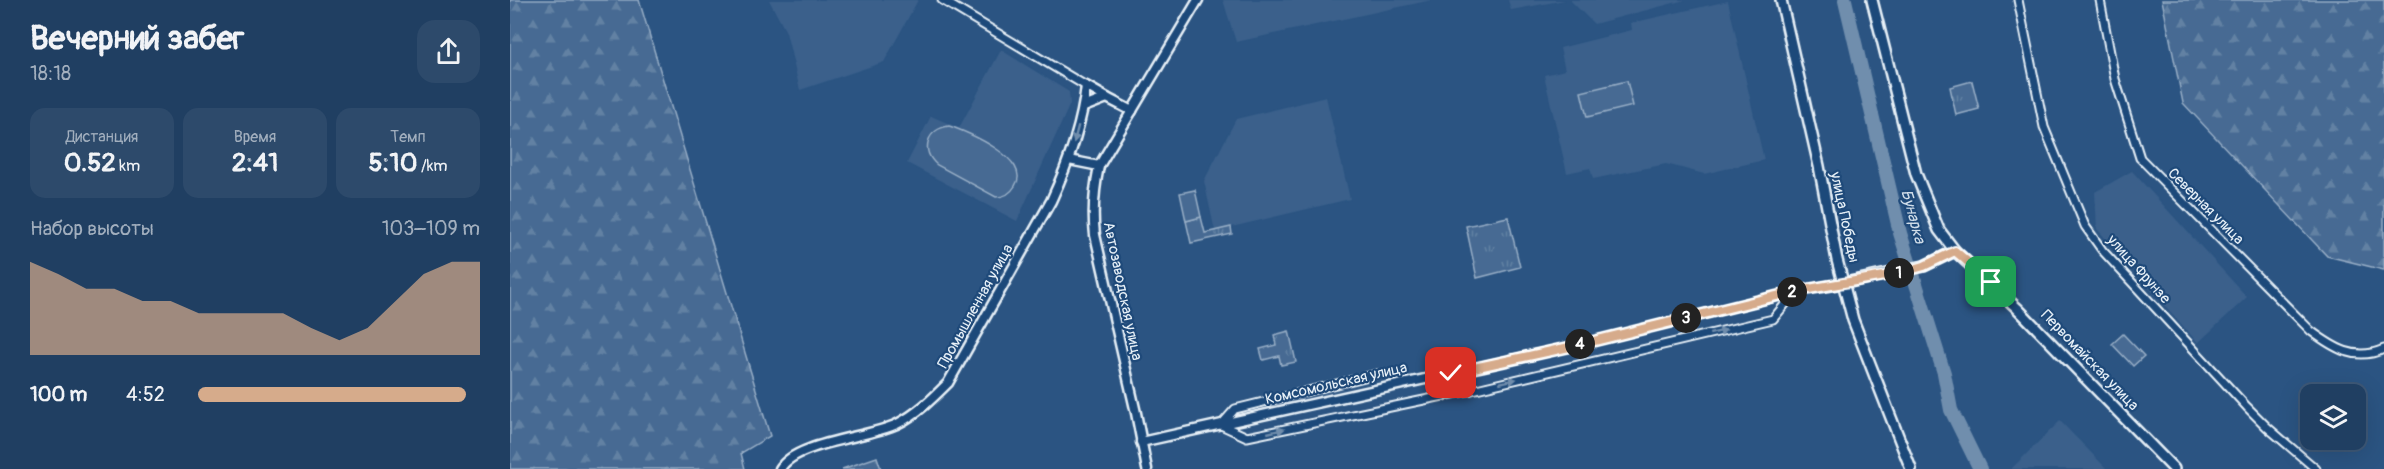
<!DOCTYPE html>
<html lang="ru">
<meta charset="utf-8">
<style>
:root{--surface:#203f62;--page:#2d4a6b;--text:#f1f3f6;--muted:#a2afbe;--line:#3d5877;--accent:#d6ab8b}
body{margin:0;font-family:Pangolin,sans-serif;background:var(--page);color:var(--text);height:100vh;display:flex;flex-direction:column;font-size:22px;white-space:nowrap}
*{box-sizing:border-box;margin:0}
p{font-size:20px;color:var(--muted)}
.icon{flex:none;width:33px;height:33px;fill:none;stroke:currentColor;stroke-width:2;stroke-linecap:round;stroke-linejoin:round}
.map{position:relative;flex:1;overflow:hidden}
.panel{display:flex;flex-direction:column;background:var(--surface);width:510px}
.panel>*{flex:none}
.fabs{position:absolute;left:1790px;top:384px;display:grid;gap:12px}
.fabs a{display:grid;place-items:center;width:66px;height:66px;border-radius:12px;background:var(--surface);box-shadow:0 6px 24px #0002,0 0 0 2px var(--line);font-size:30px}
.pin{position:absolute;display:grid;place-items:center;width:51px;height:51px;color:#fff;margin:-26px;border-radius:12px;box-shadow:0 3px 9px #0006}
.km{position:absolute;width:30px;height:30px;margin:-15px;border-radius:50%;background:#222;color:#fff;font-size:16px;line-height:30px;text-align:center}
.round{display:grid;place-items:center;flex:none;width:63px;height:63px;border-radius:18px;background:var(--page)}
.summary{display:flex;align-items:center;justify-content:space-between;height:102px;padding:0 30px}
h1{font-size:33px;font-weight:700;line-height:45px}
.metrics{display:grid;grid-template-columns:repeat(3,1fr);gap:9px;height:102px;padding:6px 30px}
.metrics div{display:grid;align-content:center;border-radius:15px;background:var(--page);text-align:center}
.metrics b{font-size:26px;font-weight:700}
.metrics small{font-size:16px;font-weight:400}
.metrics p{font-size:16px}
.chart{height:168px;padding:12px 30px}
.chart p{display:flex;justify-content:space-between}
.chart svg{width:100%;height:108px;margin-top:6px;fill:var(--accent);opacity:.7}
ul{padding:0 30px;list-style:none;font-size:20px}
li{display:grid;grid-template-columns:96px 72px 1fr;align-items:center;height:45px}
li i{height:15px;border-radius:8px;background:var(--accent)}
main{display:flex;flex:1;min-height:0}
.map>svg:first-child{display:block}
.built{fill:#3a608b}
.grass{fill:url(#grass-tufts);stroke:#98aec6;stroke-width:1.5}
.forest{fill:url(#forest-firs);stroke:#98aec6;stroke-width:1.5}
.garden{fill:#476b93;stroke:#98aec6;stroke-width:1.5}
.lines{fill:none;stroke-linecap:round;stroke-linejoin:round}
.river{stroke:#708ead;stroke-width:14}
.minor-casing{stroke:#e8f1f8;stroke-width:11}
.tertiary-casing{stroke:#e8f1f8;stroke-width:13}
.secondary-casing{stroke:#e8f1f8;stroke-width:14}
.minor{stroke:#1f4a7a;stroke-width:7}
.tertiary{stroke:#1f4a7a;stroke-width:8}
.secondary{stroke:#1f4a7a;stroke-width:9}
.oneway{fill:#6f8dac}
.route-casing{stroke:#fff;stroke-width:12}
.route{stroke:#d6ab8b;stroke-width:8}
.labels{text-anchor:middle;stroke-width:4.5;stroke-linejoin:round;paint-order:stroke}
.street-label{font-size:15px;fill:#e8f1f8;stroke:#1f4a7a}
.water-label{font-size:16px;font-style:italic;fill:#d0dde9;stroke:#1f4a7a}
</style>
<main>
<section class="panel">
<div class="summary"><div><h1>Вечерний забег</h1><p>18:18</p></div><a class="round"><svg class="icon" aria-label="share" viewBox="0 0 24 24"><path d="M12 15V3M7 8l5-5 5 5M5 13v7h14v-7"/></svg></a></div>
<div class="metrics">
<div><p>Дистанция</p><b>0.52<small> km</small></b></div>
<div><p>Время</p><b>2:41</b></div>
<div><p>Темп</p><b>5:10<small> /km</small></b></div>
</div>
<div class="chart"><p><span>Набор высоты</span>103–109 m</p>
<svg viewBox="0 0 160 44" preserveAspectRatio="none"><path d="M0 44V6L10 11L20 17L30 17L40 22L50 22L60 27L70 27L80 27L90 27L100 33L110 38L120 33L130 22L140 11L150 6L160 6V44z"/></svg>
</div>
<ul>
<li><b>100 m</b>4:52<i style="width:95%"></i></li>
</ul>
</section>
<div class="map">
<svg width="1874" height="469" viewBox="0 0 1874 469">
<defs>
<pattern id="grass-tufts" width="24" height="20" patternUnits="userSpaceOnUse" patternTransform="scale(1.5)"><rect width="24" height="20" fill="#476b93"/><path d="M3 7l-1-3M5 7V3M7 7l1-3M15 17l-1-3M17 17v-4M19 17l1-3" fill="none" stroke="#6281a3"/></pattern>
<pattern id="forest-firs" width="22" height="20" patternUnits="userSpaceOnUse" patternTransform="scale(1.5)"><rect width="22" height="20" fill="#476b93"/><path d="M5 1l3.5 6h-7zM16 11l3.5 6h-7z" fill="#6281a3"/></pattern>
</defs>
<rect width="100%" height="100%" fill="#2b5482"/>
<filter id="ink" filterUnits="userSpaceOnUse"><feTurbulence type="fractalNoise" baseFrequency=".0167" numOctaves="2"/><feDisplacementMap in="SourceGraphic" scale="12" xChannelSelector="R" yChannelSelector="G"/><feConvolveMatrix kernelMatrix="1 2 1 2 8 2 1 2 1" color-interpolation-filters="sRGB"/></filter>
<g filter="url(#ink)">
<!-- built -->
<g class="built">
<polygon points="259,0 408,0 374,62 290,90 276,32"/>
<polygon points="713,0 922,0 726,42"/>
<polygon points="998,0 1055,0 1001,10"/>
<polygon points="1060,0 1175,0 1084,24"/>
<polygon points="1218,1 1254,160 1194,174 1156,164 1083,179 1080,168 1057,173 1034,75 1055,70 1050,48 1122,30 1121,23"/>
<polygon points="491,50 559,92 560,104 507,221 397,163 421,116 449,128"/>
<polygon points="816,97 840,199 705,231 694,181 726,119"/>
<polygon points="1622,171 1737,297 1688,343 1587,229 1585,192"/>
<polygon points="1550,421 1596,468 1595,469 1501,469"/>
</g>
<!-- grass -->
<g class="grass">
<polygon points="1462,81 1469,109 1446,115 1440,87"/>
<polygon points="691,217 695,233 721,227 722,234 681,243 676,221"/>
<polygon points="998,217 1010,267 967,278 956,226"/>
<polygon points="779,331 786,362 771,365 769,356 753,360 750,349 766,345 764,335"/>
</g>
<!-- forest -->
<g class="forest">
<polygon points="0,0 129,0 260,436 231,453 235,469 0,469"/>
<polygon points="1652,0 1874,0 1874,270 1817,256 1673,103"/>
<polygon points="367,457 371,469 332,469"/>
</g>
<!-- garden -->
<g class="garden">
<polygon points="1117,81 1123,106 1077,117 1071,92"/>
<path d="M439,126c19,6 84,34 66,60 -4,7 -11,11 -19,11l-59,-32c-17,-15 -10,-36 12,-39z"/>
<polygon points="685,190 691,217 676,221 670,193"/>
<polygon points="1613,334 1634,356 1623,366 1602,344"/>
</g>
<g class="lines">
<!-- river -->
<polyline class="river" points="1335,0 1390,233 1434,373 1441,410 1470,469"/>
<!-- minor casing -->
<g class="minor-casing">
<g id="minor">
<polyline points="432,0 576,86"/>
<polyline points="1508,0 1534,127 1575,226 1592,250 1737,407 1757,427 1806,469"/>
<path d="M1590,0l15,79 25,79 171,173c23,17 44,31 73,18"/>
<polyline points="867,374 725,409 711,425 737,437 962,390 1263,319 1286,291"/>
</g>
</g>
<!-- tertiary casing -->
<g class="tertiary-casing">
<g id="tertiary">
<polyline points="574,107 597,98 622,111"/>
<polyline points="559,160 589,166"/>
<polyline points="631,442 1064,346 1287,291 1335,283"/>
<path d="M270,469c15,-27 88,-31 117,-45 20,-10 35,-25 51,-41l103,-182c17,-37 31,-75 35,-115l21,12"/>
<path d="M637,469l-11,-56 -41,-178c-3,-24 -1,-45 4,-69l99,-166"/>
</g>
</g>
<!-- secondary casing -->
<g class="secondary-casing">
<g id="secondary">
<polyline points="1271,0 1309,166 1327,260 1343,320 1401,469"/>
<polyline points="1362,0 1406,174 1429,230 1445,251 1507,308 1664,469"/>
<polyline points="1335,283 1414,266 1445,251"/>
</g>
</g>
<!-- minor -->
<use href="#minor" class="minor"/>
<!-- tertiary -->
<use href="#tertiary" class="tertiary"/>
<!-- secondary -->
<use href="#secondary" class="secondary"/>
</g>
<!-- one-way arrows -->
<defs><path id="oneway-solid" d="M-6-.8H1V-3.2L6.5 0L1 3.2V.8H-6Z" transform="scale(1.5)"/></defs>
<g class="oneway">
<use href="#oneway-solid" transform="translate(566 134) rotate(105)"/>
<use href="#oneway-solid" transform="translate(1208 332) rotate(-13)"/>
<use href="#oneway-solid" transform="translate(998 381) rotate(-13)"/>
<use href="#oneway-solid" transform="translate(766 431) rotate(-13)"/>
</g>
</g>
<g class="lines" filter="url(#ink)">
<!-- route casing -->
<g class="route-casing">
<polyline id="route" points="941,373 1064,346 1287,291 1386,274 1414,266 1445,251 1481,282"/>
</g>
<!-- route -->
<use href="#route" class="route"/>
</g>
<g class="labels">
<!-- street labels -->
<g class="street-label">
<text transform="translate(1696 206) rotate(45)" y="5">Северная улица</text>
<text transform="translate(1335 217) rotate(78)" y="5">улица Победы</text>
<text transform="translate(1629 269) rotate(48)" y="5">улица Фрунзе</text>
<text transform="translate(613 291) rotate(78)" y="5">Автозаводская улица</text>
<text transform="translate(465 306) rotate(-61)" y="5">Промышленная улица</text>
<text transform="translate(1580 360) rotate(46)" y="5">Первомайская улица</text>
<text transform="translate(826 383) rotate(-13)" y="5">Комсомольская улица</text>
</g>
<!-- water labels -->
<g class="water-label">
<text transform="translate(1404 216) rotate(75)" y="6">Бунарка</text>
</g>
</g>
</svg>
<div class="fabs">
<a><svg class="icon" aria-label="layers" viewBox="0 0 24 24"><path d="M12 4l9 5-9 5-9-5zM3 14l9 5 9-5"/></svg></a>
</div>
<div class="pin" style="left:1481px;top:282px;background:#1e9e55"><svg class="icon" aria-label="arrive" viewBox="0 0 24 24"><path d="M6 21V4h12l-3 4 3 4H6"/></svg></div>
<div class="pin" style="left:941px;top:373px;background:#d93025"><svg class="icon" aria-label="check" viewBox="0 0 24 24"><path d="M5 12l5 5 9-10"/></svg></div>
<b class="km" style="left:1389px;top:273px">1</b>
<b class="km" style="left:1282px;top:292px">2</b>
<b class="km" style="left:1176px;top:318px">3</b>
<b class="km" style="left:1070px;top:344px">4</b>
</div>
</main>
